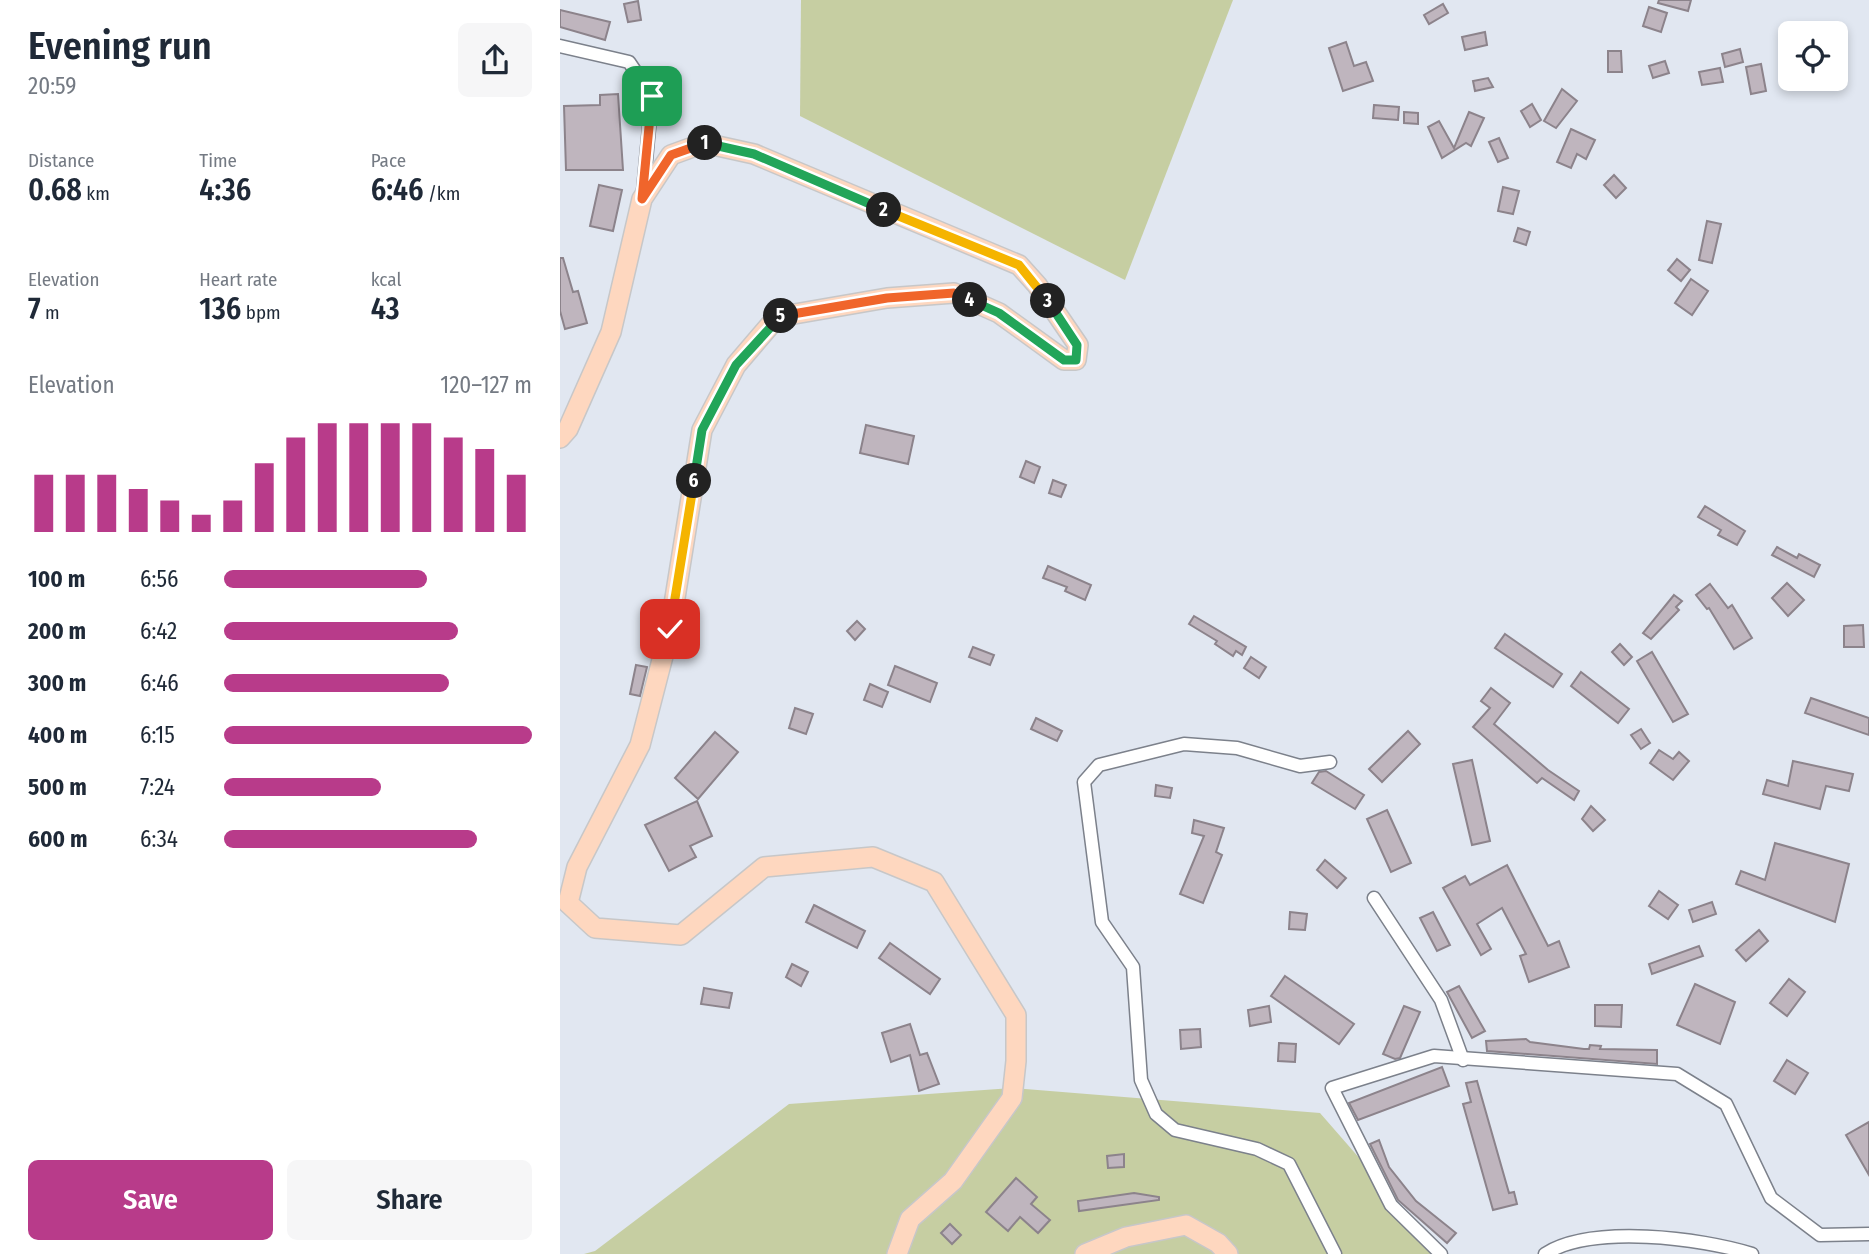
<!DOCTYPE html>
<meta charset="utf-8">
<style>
:root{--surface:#fff;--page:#f6f6f7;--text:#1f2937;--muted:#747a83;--accent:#b83b8a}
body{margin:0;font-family:"Fira Sans Condensed",sans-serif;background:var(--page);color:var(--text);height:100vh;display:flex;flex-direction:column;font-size:26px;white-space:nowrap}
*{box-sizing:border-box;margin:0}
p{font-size:23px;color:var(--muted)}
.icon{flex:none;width:38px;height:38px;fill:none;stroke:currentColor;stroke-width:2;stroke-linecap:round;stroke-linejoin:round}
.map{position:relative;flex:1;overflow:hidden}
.side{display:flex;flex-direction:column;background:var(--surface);width:560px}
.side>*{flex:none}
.controls{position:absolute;left:1218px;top:21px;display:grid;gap:14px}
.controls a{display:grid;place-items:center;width:70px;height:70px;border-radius:10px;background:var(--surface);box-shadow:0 4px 10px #0003;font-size:35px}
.pin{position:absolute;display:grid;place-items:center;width:60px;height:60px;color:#fff;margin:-30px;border-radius:14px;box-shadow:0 4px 10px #0006}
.km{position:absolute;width:35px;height:35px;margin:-18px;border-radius:50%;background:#222;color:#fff;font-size:19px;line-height:35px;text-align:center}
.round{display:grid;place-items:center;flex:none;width:74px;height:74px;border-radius:10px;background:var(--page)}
.overview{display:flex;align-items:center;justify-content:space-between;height:119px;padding:0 28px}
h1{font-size:38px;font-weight:600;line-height:52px}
.metrics{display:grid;grid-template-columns:repeat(3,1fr);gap:10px;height:119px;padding:7px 28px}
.metrics div{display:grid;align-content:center}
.metrics b{font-size:30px;font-weight:600}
.metrics small{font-size:19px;font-weight:400}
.metrics p{font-size:19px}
.chart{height:196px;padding:14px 28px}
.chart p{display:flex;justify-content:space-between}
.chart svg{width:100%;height:126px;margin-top:7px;stroke:var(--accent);stroke-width:6}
.action{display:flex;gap:14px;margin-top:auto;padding:14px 28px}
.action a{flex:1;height:80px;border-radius:10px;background:var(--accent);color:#fff;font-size:28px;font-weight:600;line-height:80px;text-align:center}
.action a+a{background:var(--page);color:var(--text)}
ul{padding:0 28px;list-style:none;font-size:23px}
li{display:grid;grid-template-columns:112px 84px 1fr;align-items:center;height:52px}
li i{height:18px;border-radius:9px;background:var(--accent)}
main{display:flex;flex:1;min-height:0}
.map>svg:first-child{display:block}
.green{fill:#c6cea2}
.building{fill:#bfb5be;stroke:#8c838b;stroke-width:2}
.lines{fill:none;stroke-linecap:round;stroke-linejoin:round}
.minor-casing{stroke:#7c818b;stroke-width:15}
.primary-casing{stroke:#c7c7c8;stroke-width:22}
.minor{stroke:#fff;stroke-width:12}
.primary{stroke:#fed7bf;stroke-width:19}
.split-1-casing{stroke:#fff;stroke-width:14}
.split-2-casing{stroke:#fff;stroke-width:14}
.split-3-casing{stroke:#fff;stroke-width:14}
.split-4-casing{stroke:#fff;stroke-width:14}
.split-5-casing{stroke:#fff;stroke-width:14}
.split-6-casing{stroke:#fff;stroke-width:14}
.split-7-casing{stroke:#fff;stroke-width:14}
.split-1{stroke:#f0652b;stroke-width:9}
.split-2{stroke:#22a559;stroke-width:9}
.split-3{stroke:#f5b400;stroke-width:9}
.split-4{stroke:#22a559;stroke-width:9}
.split-5{stroke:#f0652b;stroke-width:9}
.split-6{stroke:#22a559;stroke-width:9}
.split-7{stroke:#f5b400;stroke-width:9}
</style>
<main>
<section class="side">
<div class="overview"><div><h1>Evening run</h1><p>20:59</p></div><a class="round"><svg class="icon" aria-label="share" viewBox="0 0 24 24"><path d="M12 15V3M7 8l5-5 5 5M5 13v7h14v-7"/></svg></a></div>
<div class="metrics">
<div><p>Distance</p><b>0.68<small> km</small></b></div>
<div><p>Time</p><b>4:36</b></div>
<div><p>Pace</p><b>6:46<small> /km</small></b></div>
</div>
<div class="metrics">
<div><p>Elevation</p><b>7<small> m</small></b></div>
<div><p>Heart rate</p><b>136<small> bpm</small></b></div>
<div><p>kcal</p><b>43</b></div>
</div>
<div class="chart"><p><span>Elevation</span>120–127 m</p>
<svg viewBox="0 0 160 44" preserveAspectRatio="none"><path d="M5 44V24M15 44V24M25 44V24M35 44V29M45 44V33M55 44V38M65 44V33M75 44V20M85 44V11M95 44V6M105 44V6M115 44V6M125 44V6M135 44V11M145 44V15M155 44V24"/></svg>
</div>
<ul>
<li><b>100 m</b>6:56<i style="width:66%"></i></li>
<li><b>200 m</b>6:42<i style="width:76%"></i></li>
<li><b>300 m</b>6:46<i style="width:73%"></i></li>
<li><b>400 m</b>6:15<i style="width:100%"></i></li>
<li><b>500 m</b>7:24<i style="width:51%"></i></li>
<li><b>600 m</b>6:34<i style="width:82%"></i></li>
</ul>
<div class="action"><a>Save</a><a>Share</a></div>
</section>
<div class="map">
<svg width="1309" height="1254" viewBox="0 0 1309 1254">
<rect width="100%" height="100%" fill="#e1e7f1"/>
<!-- green -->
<g class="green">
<polygon points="241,0 673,0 565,280 240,116"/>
<polygon points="452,1088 760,1113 883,1254 24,1254 35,1251 229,1104"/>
</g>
<!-- building -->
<g class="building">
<polygon points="1099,0 1131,0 1128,11 1098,3"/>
<polygon points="78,1 81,20 68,22 64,4"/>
<polygon points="883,4 888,13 869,24 864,15"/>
<polygon points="1089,7 1107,13 1101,32 1083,26"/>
<polygon points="0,10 50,22 45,40 0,27"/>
<polygon points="925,32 927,45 905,50 902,37"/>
<polygon points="786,42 794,66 806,62 813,81 783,91 769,48"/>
<polygon points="1180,49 1183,62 1165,67 1162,54"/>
<polygon points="1048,51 1061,51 1062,72 1048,72"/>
<polygon points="1105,61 1109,73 1093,78 1089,66"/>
<polygon points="1201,64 1206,91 1191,94 1186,67"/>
<polygon points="1160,68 1163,82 1142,85 1139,72"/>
<polygon points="928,78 933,87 915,91 913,81"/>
<polygon points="1002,89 1017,101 996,128 984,121"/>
<polygon points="58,94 63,170 6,170 4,106 40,105 40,95"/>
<polygon points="972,104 981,120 970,127 961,111"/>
<polygon points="814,105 839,107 838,120 813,118"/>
<polygon points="844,112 858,113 858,124 844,123"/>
<polygon points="909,112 924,118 911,146 906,143 882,158 868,127 879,121 894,148"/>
<polygon points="1011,129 1035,140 1026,159 1017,154 1011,168 997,162"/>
<polygon points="939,138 948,158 938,162 929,142"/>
<polygon points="1054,175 1066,188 1056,198 1044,185"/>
<polygon points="39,185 62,190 53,231 30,226"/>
<polygon points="943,187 959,191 953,214 938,211"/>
<polygon points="1147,221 1161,224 1152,263 1139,260"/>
<polygon points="958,228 970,232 966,245 954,241"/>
<polygon points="0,258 3,258 13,292 18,291 27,323 5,329 0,311"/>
<polygon points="1117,259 1130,270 1121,281 1108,270"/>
<polygon points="1131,279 1148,291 1132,315 1115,303"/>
<polygon points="306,425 354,436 348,464 300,453"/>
<polygon points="466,461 480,467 474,483 460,477"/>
<polygon points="493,480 506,485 501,497 489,493"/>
<polygon points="1145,506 1185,531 1177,545 1158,535 1161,530 1138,517"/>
<polygon points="1217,547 1237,558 1239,554 1260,565 1254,577 1212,555"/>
<polygon points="488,566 531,585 525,600 505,591 507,587 483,578"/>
<polygon points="1227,583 1244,600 1228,616 1212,598"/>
<polygon points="1150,584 1168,608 1172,605 1192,638 1174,649 1149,608 1147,609 1136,595"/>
<polygon points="1114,595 1122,601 1116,607 1119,610 1091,639 1083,633"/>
<polygon points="87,615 100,616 96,632 85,631"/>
<polygon points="634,616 686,647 682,655 676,651 673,656 655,644 657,641 629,624"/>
<polygon points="297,621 305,629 295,640 287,631"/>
<polygon points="1303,625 1304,647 1284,647 1284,626"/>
<polygon points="945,634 1002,674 993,687 935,648"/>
<polygon points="1060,644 1072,657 1064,665 1052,652"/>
<polygon points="413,647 434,655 430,665 409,657"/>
<polygon points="1092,652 1128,714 1113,722 1077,661"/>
<polygon points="691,657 706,667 699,678 684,668"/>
<polygon points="76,665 87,667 80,696 70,694"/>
<polygon points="335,666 377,683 370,702 328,685"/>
<polygon points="1021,672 1069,709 1058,723 1011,686"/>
<polygon points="310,684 328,692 322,707 304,700"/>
<polygon points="931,688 950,703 934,724 988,770 1019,791 1014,800 982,778 977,783 913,727 930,708 921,701"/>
<polygon points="1251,698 1309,718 1309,735 1245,713"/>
<polygon points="235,708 253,714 246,734 229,728"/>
<polygon points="476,718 502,731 497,741 471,729"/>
<polygon points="1081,729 1090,743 1081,749 1071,735"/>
<polygon points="848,731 860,744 822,782 809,769"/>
<polygon points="155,732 178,752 138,799 115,778"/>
<polygon points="1099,750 1113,759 1119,752 1129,761 1113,780 1090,763"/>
<polygon points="912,760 930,841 912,845 893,764"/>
<polygon points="1233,761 1293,774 1289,791 1266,786 1260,809 1203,794 1207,780 1228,786"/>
<polygon points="766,771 804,795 795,809 752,783 759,772"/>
<polygon points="596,785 612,788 610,798 595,796"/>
<polygon points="137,801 152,836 130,846 136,857 109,871 85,825"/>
<polygon points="1031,806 1045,820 1033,831 1022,819"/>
<polygon points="827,810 851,863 831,872 807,819"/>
<polygon points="634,820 664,828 656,852 662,855 643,903 620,894 644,836 632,833"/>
<polygon points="1215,843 1289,864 1275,922 1176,884 1181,871 1205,880"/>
<polygon points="765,860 786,878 777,888 757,870"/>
<polygon points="947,865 988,946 999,941 1009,967 969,982 960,956 966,954 942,908 917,924 931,949 921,955 883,888 905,876 910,885"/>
<polygon points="1099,891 1118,905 1108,919 1089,906"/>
<polygon points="1152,902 1156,914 1133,922 1129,910"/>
<polygon points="254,905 305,931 297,948 246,922"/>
<polygon points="730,912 747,914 745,930 729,929"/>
<polygon points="873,912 890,945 877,951 860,918"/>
<polygon points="1199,930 1208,941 1186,961 1176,950"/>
<polygon points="330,943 380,979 370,994 319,958"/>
<polygon points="1139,946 1143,956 1092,974 1089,964"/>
<polygon points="232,964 248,972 241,986 226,977"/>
<polygon points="725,976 794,1024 779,1044 711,996"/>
<polygon points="1229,979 1245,992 1227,1016 1210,1003"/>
<polygon points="1135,984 1175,1002 1160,1044 1117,1025"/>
<polygon points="899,986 925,1031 912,1038 887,992"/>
<polygon points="144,988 172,993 169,1008 141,1004"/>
<polygon points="1035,1005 1062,1005 1061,1027 1035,1026"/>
<polygon points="709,1006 711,1022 690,1026 688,1010"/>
<polygon points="844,1006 860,1012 840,1058 835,1059 823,1054"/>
<polygon points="350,1024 360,1055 367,1053 379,1084 359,1091 350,1055 331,1062 322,1033"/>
<polygon points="640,1029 641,1047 621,1049 620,1030"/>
<polygon points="966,1039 970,1042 1024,1049 1029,1049 1030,1045 1041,1046 1040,1049 1097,1050 1097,1064 927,1051 926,1041"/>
<polygon points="719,1043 736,1044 735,1062 718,1061"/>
<polygon points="1227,1060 1248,1073 1235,1094 1214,1081"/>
<polygon points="882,1067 889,1086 798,1120 789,1103"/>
<polygon points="917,1081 949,1193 954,1192 957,1204 933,1210 903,1104 911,1102 906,1083"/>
<polygon points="1309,1122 1309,1175 1286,1135"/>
<polygon points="819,1140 829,1167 856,1201 896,1233 887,1243 838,1200 810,1144"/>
<polygon points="564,1154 564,1167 548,1168 547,1156"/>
<polygon points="456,1178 477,1197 471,1204 490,1220 478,1233 460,1217 448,1231 426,1212"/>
<polygon points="574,1193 599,1197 599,1200 519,1211 518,1201"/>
<polygon points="390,1224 401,1235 392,1244 381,1233"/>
</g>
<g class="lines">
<!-- minor casing -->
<g class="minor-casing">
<g id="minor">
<polyline points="0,46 69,62 92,96 83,192"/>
<polyline points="770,762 740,766 677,748 624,744 539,765 524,782 542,922 573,967 581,1080 596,1114 615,1130 697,1149 729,1164 775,1254"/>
<polyline points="814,898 881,1000 903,1060"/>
<polyline points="881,1254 831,1205 772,1088 874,1056 1117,1074 1166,1104 1211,1198 1260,1235 1309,1234"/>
<path d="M985,1254c47,-30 156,-16 207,0"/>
</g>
</g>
<!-- primary casing -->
<g class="primary-casing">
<g id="primary">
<polyline points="0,438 8,429 51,332 82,199 111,155 144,143 194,154 459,265 477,285 518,345 516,360 504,360 439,313 394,293 327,298 217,317 176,365 142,430 110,629 80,745 17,867 8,903 35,928 121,935 204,867 313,857 374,882 456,1015 456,1061 452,1098 393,1181 350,1219 337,1254"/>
<polyline points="525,1254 566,1237 626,1225 658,1243 668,1254"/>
</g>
</g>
<!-- minor -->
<use href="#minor" class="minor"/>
<!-- primary -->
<use href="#primary" class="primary"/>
</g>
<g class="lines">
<!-- split-1 casing -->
<g class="split-1-casing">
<polyline id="split-1" points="92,96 82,199 111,155 145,143"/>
</g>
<!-- split-2 casing -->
<g class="split-2-casing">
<polyline id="split-2" points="145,143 194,154 324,210"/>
</g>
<!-- split-3 casing -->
<g class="split-3-casing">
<polyline id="split-3" points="324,210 459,265 488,301"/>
</g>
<!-- split-4 casing -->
<g class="split-4-casing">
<polyline id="split-4" points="410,300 439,313 504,360 516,360 517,345 488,301"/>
</g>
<!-- split-5 casing -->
<g class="split-5-casing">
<polyline id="split-5" points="221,316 327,298 394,293 410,300"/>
</g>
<!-- split-6 casing -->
<g class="split-6-casing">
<polyline id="split-6" points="134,481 142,430 176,365 221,316"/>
</g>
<!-- split-7 casing -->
<g class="split-7-casing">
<polyline id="split-7" points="110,629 134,481"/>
</g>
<!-- split-1 -->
<use href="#split-1" class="split-1"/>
<!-- split-2 -->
<use href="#split-2" class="split-2"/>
<!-- split-3 -->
<use href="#split-3" class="split-3"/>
<!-- split-4 -->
<use href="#split-4" class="split-4"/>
<!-- split-5 -->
<use href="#split-5" class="split-5"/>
<!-- split-6 -->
<use href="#split-6" class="split-6"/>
<!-- split-7 -->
<use href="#split-7" class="split-7"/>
</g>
</svg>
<div class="controls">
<a><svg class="icon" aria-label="locate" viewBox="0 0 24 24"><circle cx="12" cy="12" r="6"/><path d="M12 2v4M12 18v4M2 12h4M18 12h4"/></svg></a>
</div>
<div class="pin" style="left:92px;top:96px;background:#1e9e55"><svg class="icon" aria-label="arrive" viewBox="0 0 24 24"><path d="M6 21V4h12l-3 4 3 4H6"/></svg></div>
<div class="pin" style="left:110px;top:629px;background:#d93025"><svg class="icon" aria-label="check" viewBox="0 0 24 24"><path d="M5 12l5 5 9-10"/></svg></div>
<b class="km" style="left:145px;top:143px">1</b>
<b class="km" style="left:324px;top:210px">2</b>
<b class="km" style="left:488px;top:301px">3</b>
<b class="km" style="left:410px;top:300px">4</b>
<b class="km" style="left:221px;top:316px">5</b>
<b class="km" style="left:134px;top:481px">6</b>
</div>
</main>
